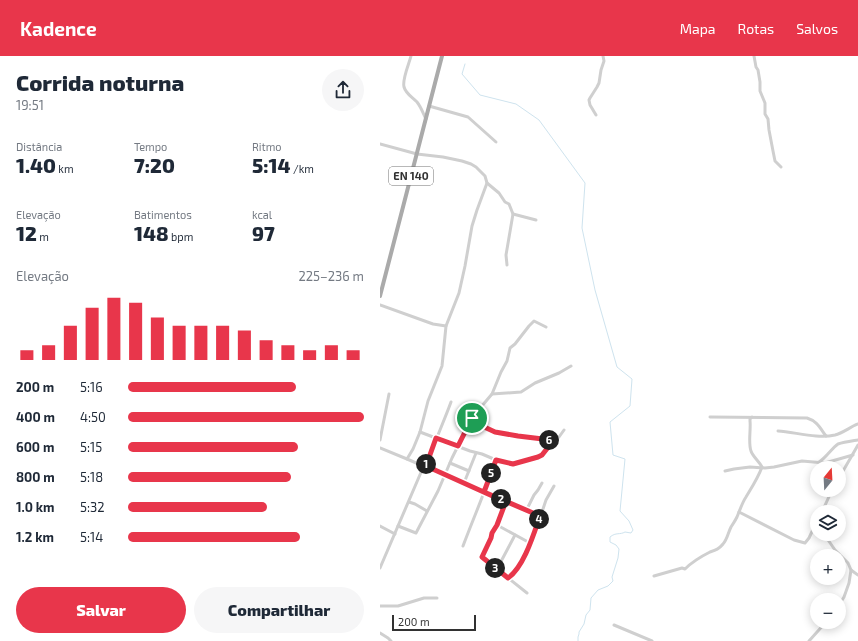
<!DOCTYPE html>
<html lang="pt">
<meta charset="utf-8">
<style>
:root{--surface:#fff;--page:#f6f6f7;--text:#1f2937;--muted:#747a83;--accent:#e8364b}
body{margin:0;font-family:"Exo 2",sans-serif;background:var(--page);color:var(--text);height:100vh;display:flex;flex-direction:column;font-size:15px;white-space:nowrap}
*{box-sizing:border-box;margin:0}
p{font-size:13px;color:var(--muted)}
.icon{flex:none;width:22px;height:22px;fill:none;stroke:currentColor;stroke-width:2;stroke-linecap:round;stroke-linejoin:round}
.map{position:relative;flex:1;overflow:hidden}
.side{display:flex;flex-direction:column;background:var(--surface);width:380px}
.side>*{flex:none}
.needle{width:26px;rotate:18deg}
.fabs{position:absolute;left:430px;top:405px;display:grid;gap:8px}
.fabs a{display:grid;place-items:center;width:36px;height:36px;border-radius:50%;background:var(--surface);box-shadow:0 2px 10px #0003;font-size:20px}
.scale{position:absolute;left:12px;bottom:10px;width:84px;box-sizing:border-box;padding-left:4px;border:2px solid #323232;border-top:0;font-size:11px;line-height:14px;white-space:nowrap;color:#323232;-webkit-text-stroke:3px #fff;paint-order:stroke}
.pin{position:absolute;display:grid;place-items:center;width:34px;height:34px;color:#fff;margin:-17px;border:2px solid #fff;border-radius:50%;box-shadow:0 1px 4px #0007}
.km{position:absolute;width:20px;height:20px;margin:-10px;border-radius:50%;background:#222;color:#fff;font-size:11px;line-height:20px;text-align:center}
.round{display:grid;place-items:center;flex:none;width:42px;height:42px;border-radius:21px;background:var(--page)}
.head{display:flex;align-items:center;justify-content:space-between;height:68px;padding:0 16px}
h1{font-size:22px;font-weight:800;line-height:30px}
.figures{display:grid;grid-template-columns:repeat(3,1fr);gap:6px;height:68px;padding:4px 16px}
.figures div{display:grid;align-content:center}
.figures b{font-size:20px;font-weight:800}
.figures small{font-size:11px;font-weight:400}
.figures p{font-size:11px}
.chart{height:112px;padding:8px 16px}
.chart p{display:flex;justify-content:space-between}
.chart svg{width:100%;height:72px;margin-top:4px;stroke:var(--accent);stroke-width:6}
.primary-button{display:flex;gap:8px;margin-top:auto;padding:8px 16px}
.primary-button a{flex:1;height:46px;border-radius:24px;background:var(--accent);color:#fff;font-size:16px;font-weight:800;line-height:46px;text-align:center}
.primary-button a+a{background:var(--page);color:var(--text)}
ul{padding:0 16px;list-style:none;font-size:13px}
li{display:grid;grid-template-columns:64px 48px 1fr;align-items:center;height:30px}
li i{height:10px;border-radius:5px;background:var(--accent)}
header{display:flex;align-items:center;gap:24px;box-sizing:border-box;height:56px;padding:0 20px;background:var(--accent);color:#fff}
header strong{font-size:19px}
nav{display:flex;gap:22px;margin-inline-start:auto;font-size:14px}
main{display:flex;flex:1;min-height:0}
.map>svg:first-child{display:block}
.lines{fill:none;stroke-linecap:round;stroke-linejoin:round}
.stream{stroke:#cee3ee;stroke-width:1}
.minor{stroke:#cfcfcf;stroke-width:3}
.major{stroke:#aaa;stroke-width:4}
.route-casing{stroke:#fff;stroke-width:8}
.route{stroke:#e8364b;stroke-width:5}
.labels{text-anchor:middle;stroke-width:4;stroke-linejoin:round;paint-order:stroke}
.shield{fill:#fff;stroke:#707070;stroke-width:1}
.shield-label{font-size:11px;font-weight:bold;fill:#323232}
</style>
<header>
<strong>Kadence</strong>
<nav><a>Mapa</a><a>Rotas</a><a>Salvos</a></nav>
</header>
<main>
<section class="side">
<div class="head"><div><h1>Corrida noturna</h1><p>19:51</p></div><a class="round"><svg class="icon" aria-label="share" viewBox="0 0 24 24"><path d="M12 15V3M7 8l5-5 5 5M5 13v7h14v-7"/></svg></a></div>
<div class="figures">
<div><p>Distância</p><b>1.40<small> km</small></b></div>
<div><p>Tempo</p><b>7:20</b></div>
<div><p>Ritmo</p><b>5:14<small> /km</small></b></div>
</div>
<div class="figures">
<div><p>Elevação</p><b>12<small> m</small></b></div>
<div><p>Batimentos</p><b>148<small> bpm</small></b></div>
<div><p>kcal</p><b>97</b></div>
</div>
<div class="chart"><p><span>Elevação</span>225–236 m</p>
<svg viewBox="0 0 160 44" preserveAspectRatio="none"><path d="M5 44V38M15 44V35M25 44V23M35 44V12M45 44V6M55 44V9M65 44V18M75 44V23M85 44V23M95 44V23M105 44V26M115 44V32M125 44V35M135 44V38M145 44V35M155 44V38"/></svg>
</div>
<ul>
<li><b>200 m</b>5:16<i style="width:71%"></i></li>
<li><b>400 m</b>4:50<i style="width:100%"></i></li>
<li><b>600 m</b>5:15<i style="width:72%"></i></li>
<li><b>800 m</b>5:18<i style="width:69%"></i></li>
<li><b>1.0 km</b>5:32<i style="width:59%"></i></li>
<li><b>1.2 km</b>5:14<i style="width:73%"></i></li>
</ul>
<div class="primary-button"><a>Salvar</a><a>Compartilhar</a></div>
</section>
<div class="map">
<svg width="478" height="585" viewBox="0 0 478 585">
<rect width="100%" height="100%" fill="#fff"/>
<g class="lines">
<!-- stream -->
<path class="stream" d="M85,8l-3,10 18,21 36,9 23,16 46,63 -3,45 13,62 22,77 15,12 -2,27 -20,16 3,33 12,4 -5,52 9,10 4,9 -2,3 -6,-1c-5,3 -9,0 -15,5v5l6,3 3,4 -1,9 -6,19 1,4 -5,5 -10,4 -7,8 -1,12 -4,5 -2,9 -5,8v2l-1,3v4"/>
<!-- minor -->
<g class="minor">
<path d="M31,0c-2,8 -9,23 -7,31 2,7 8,10 13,15 4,5 6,11 9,17"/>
<polyline points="374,0 376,11 378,14 380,26 380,35 385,47 385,58 388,63 389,74 393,95 395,105 401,111"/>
<polyline points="49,50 88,61 116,86"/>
<polyline points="216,59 210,49 209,44 210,42 217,31 219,27 221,14 224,5 223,0"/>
<polyline points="0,88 37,98 63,101 82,105 91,108 96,111 105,120 107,127 119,137 125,146 129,148 133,158 126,199 127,209"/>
<polyline points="133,158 156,164"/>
<polyline points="0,249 53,268 66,270"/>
<polyline points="112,338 141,336 155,327 179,317 191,310"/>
<path d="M330,361l97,1c10,3 13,10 19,18"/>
<polyline points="92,362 100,369 115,376 138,380 171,384 173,385"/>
<path d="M398,375c17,1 39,8 57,4 8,-2 15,-8 23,-11"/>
<polyline points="40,376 90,395 102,398 116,404 133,408 158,401 161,399 173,385 179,381 184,374"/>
<polyline points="0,384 9,338"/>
<polyline points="0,392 27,403 117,442 147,453 161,460"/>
<polyline points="27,403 33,393 40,376 48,345 62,310 66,270 79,237 85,210 92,170 97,154 107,127"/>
<path d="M439,406c7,-4 13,-14 19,-18 6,-2 14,-3 20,-4"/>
<polyline points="70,407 89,415"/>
<polyline points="345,415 354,413 370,411 385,412 394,411 422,405 445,407 473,399"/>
<polyline points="459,422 478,389"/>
<polyline points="84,427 96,397"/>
<polyline points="126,445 117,469 112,477 111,482 102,501 147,537"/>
<polyline points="29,446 35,448 47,455"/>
<polyline points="147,453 154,439 158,434 162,427"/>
<polyline points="359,456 414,484 425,487 429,482 437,465"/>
<polyline points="442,456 452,434"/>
<polyline points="117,469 150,487"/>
<polyline points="0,470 15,478"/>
<polyline points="18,470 36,477 58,435 72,402 92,362 101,351 112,338 121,316 127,305 130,292 135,288 149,270 154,265 166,271"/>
<polyline points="445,478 446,481 455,494 468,507 471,514 469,527 464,541 459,549"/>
<path d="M83,490c11,-29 23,-57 33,-86"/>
<path d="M0,512l42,-98 4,-3c7,-22 17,-43 25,-65"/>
<polyline points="117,513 135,479"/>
<polyline points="471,514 478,519"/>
<path d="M274,520l28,-8 3,1c6,-6 17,-13 25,-17 6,-2 9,-3 13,-8 4,-4 5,-11 8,-17 2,-3 4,-6 6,-10 3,-7 5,-14 9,-20 6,-10 12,-19 16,-30 -3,-6 -9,-10 -11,-16 -3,-8 0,-21 -1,-30v-2l2,-2"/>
<polyline points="128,522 133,519 141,506 156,474 166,444 174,430"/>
<polyline points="0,550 18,550 44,542 57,542"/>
<polyline points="234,569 272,585"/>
<polyline points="0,577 8,582 11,585"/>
<polyline points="429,585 446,566"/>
</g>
<!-- major -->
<polyline class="major" points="0,240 62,0"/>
</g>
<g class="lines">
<!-- route casing -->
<g class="route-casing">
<path id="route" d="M92,362l-14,28 -22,-8 -10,28 71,32 9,3 -9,24 -5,8 -1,5 -9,19 26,21c16,-11 26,-45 32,-62l-56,-24 12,-32 17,4 25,-7 4,-2 11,-14 -2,-1 -33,-4 -23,-4 -15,-7 -8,-7"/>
</g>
<!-- route -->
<use href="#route" class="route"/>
</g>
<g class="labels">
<!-- shield labels -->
<rect class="shield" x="9" y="111" width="44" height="18" rx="3"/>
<g class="shield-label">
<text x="31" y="124">EN 140</text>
</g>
</g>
</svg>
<div class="fabs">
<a><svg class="needle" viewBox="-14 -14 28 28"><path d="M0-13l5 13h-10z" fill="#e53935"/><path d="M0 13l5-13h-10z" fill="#747a83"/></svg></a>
<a><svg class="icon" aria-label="layers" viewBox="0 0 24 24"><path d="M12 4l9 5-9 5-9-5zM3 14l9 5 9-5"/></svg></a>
<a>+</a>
<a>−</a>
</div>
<div class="scale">200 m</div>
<div class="pin" style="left:92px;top:362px;background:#1e9e55"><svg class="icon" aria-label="arrive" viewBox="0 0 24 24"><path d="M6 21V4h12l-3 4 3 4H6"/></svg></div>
<b class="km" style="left:46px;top:408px">1</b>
<b class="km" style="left:121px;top:443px">2</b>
<b class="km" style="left:115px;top:512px">3</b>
<b class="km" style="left:159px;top:463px">4</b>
<b class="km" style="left:111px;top:417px">5</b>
<b class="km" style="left:169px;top:384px">6</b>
</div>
</main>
